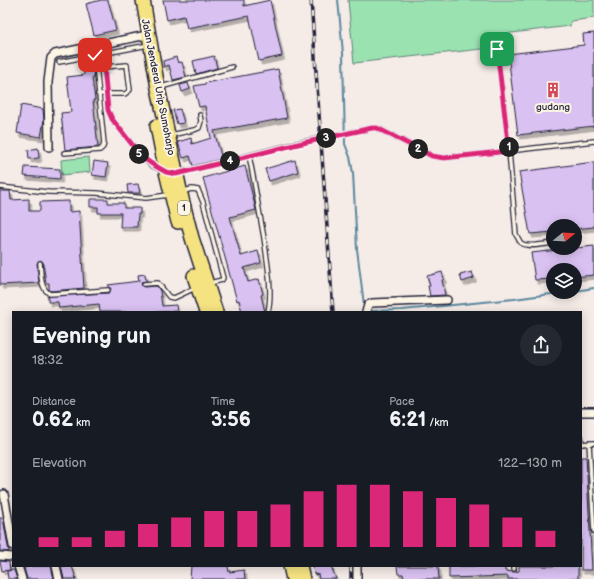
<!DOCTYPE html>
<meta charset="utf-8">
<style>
:root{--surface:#171b24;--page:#242831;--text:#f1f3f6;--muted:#9ea1a6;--accent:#db2777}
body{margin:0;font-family:"Balsamiq Sans",sans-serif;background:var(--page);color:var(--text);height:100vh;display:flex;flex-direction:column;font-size:15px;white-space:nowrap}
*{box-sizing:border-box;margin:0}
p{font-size:13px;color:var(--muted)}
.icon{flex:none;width:22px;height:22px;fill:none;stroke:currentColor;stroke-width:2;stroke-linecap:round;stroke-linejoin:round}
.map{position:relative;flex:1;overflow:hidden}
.drawer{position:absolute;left:12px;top:311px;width:570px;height:256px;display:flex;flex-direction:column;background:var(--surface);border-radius:0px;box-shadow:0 2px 10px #0003}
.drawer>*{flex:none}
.needle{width:26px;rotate:72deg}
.controls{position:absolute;left:546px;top:219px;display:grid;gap:8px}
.controls a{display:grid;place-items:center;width:36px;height:36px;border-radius:50%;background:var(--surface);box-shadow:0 2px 10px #0003;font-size:20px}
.pin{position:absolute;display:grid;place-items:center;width:34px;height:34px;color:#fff;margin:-17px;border-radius:8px;box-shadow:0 2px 6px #0006}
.km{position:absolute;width:20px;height:20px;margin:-10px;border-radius:50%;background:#222;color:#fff;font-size:11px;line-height:20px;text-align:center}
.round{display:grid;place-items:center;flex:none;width:42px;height:42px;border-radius:21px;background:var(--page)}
.head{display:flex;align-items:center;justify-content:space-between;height:68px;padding:0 20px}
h1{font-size:22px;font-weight:800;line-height:30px}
.metrics{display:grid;grid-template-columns:repeat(3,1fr);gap:6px;height:68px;padding:4px 20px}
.metrics div{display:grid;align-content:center}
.metrics b{font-size:20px;font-weight:800}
.metrics small{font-size:11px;font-weight:400}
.metrics p{font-size:11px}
.chart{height:112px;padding:8px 20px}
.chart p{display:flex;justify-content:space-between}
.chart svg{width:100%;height:72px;margin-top:4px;stroke:var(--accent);stroke-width:6}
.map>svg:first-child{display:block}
.green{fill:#9ae3b1;stroke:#5e8276}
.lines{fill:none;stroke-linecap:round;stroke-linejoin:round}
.stream{stroke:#5a879d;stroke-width:2}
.building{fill:#d9c1f1;stroke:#22223b;filter:url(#shadow)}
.lane-casing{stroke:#22223b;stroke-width:6}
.street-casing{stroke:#22223b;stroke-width:10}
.highway-casing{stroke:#22223b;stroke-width:16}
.lane{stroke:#fcf5e5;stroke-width:3.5}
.street{stroke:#fcf5e5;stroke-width:7}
.highway{stroke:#f5e382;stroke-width:13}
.rail-casing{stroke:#22223b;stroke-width:3.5}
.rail{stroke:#fcf5e5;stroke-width:2;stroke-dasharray:6;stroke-linecap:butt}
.route-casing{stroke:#fff;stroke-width:8}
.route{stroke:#db2777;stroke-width:5}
.labels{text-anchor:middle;stroke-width:4;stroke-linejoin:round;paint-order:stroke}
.shield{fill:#fcf5e5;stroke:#63616e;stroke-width:1}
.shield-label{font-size:9px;font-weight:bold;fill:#22223b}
.street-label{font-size:10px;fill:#22223b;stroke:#fcf5e5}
.poi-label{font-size:10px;fill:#22223b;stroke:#fcf5e5}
</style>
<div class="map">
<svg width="594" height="579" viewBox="0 0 594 579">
<defs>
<filter id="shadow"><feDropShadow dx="2.5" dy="4" stdDeviation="0" flood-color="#0004"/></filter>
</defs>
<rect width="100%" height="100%" fill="#f5ebe7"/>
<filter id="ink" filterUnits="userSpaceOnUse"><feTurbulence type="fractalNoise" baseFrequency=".025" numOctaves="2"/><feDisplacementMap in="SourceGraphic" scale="8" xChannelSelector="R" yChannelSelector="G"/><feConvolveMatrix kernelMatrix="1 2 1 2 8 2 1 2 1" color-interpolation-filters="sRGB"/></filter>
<g filter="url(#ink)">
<!-- green -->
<g class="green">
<polygon points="348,0 594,0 594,18 571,21 570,26 503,34 491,48 354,63"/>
<polygon points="89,157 90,172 62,175 61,160"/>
</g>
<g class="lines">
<!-- stream -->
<g class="stream">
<polyline points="338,0 343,53 345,144 350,157 353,173 357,249 364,305 366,307"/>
<polyline points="575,291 594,288"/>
<polyline points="368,311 402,310 514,299 566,292"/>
</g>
</g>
<!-- building -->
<g class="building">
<polygon points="101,0 108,0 116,30 94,35 86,4"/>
<polygon points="163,0 244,0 244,6 270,0 282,56 259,61 249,16 187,28 184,16 167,20"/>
<polygon points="594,33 594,126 518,135 508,54 584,45 583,34"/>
<polygon points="214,56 217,68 196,74 193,61"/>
<polygon points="176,57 178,63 182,62 186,77 173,80 169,65 164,67 163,61"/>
<polygon points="93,69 94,78 92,78 95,100 93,100 98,147 65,150 61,113 71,112 67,77 84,75 84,70"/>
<polygon points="278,69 287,118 214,131 222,159 193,166 190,156 183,158 178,142 191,138 192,144 211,138 205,106 199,107 194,86 205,84 205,83"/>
<polygon points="188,83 190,89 182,92 180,85"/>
<polygon points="21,105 43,109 44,120 41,137 17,133"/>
<polygon points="180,109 184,123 177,124 173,110"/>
<polygon points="38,148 39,158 29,159 28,150"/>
<polygon points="295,160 298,172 269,181 265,169"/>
<polygon points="94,161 108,163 106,177 92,175"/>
<polygon points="594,162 594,227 575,229 575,226 553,226 553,232 530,234 519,172"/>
<polygon points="245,166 256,210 230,217 241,256 258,251 261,263 244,268 248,282 259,279 263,294 261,295 265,312 242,312 239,300 237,301 203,178"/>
<polygon points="25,167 60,169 60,179 24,176"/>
<polygon points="138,184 140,193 128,193 127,185"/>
<polygon points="0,191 10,191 11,200 29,199 29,211 40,211 40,202 69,201 69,212 79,211 84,288 51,291 49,289 49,283 46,283 43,262 40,260 37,263 39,283 0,285"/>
<polygon points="90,199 108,199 108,203 124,203 124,208 140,208 140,214 138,214 137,227 120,227 121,213 98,213 98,207 90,207"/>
<polygon points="594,246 594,275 575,277 575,270 553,270 553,279 535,280 531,253"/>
<polygon points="442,272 444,279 442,280 445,295 430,296 428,286 430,286 427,276"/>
<polygon points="472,272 474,278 462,282 460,275"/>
<polygon points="145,274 146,281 141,282 142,286 144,287 157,286 160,291 162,306 176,305 177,311 159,312 100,312 99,304 59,308 58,302 48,302 48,296 109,293 111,289 108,285 139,281 138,275"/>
<polygon points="581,457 586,457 592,570 581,570"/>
<polygon points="0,518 3,518 9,552 0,551"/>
<polygon points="0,561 9,562 10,570 2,571"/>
<polygon points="29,566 51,566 54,579 27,579 24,568"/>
<polygon points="61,566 72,566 76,579 64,579"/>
<polygon points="191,566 228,566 229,572 244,570 245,579 190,579"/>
<polygon points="312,566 331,566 336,579 319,579 318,574 315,575"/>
<polygon points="397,566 438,566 439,579 404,579 403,574 398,574"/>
<polygon points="449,566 505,566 505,571 514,572 519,571 519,566 578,566 578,579 508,579 508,576 449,578"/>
<polygon points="14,570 17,579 8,579 7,571"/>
</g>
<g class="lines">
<!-- lane casing -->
<g class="lane-casing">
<g id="lane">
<polyline points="497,49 509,151 594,141"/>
<polyline points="59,62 143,46"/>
<polyline points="96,67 104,67 108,110 112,119 142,157 151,165 162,170"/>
<polyline points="161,87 232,67"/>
<polyline points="98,94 125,94 130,90 127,65 104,67"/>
<polyline points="171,135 194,130 199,128 201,121 200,115"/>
<polyline points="64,153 100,150 103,147 104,143 95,55"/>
<path d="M249,156c6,28 10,55 15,82 3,22 9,53 4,74"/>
<path d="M179,173l119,-30 74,-15h5l55,28 12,2 65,-7 7,84c2,2 3,6 5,8 6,5 25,1 32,0"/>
<polyline points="0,187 48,192 97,193 146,198 168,195"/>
<polyline points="184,191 192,189 198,190 203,202 223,278 222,280 210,283"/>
<path d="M40,263c1,10 0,26 10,31l58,-4"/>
<polyline points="144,284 158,283 169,297 174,298 195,288"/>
<polyline points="581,436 582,444"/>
<polyline points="589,443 594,531"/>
<polyline points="581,444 594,443"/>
<polyline points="514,566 514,569"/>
</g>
</g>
<!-- street casing -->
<g class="street-casing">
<g id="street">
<polyline points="49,147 48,82 51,58 55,54 142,36"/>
<polyline points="366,312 368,305 372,303 447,300"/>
<polyline points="581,412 594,412"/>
<polyline points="4,494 13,546"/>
<polyline points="0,556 13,557"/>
<polyline points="18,566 22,579"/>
<polyline points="56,566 59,579"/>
<polyline points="357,566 357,579"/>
</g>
</g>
<!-- highway casing -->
<g class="highway-casing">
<g id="highway">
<polyline points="143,0 158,88 182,199 192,238 216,312"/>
<polyline points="157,126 166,172 178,222"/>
<polyline points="194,276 206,312"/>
<polyline points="290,566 293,579"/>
<polyline points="300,566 303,579"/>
</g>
</g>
<!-- lane -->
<use href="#lane" class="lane"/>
<!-- street -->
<use href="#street" class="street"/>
<!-- highway -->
<use href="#highway" class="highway"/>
<!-- rail casing -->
<g class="rail-casing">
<g id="rail">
<polyline points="311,0 333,312"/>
<polyline points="351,566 351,579"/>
</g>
</g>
<!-- rail -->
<use href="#rail" class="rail"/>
</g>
</g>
<g class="lines" filter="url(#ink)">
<!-- route casing -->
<g class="route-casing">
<polyline id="route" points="95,55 96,67 104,66 108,110 112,119 142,157 152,164 166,172 176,174 298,144 372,128 377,128 432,156 444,158 509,151 497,49"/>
</g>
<!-- route -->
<use href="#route" class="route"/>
</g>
<!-- icons -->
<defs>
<g id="building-bare" transform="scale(1.2)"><path d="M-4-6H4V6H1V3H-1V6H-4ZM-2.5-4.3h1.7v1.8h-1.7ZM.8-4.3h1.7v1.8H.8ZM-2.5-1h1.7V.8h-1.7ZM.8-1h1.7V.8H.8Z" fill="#d1495b" stroke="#fcf5e5" stroke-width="2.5" paint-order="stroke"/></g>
</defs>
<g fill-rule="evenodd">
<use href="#building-bare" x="553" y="90"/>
</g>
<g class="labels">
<!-- shield labels -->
<rect class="shield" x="178" y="201" width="12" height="14" rx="3"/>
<g class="shield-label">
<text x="184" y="211">1</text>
</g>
<!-- street labels -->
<g class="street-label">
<text transform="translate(159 87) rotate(79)" y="4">Jalan Jenderal Urip Sumoharjo</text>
</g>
<!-- poi labels -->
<g class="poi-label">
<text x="553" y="110">gudang</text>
</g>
</g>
</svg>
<div class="controls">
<a><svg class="needle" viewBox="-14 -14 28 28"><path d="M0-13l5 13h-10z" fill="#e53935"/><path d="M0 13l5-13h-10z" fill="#9ea1a6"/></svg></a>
<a><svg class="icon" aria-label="layers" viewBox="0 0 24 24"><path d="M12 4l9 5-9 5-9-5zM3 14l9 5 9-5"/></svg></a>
</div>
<div class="pin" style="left:497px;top:49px;background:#1e9e55"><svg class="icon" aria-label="arrive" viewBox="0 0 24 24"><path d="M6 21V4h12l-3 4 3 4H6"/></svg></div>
<div class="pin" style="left:95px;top:55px;background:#d93025"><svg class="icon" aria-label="check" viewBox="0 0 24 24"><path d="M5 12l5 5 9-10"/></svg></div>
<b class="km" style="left:509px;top:147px">1</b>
<b class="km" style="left:418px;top:149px">2</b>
<b class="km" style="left:326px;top:138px">3</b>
<b class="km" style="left:230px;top:161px">4</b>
<b class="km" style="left:139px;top:154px">5</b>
<section class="drawer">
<div class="head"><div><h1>Evening run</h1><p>18:32</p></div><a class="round"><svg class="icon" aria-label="share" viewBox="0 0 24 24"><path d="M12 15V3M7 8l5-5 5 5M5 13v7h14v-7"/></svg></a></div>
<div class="metrics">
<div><p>Distance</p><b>0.62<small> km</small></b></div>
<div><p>Time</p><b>3:56</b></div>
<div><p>Pace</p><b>6:21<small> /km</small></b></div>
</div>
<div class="chart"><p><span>Elevation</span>122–130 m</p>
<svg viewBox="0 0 160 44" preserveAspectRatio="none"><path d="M5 44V38M15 44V38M25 44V34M35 44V30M45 44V26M55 44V22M65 44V22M75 44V18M85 44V10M95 44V6M105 44V6M115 44V10M125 44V14M135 44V18M145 44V26M155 44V34"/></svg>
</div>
</section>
</div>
